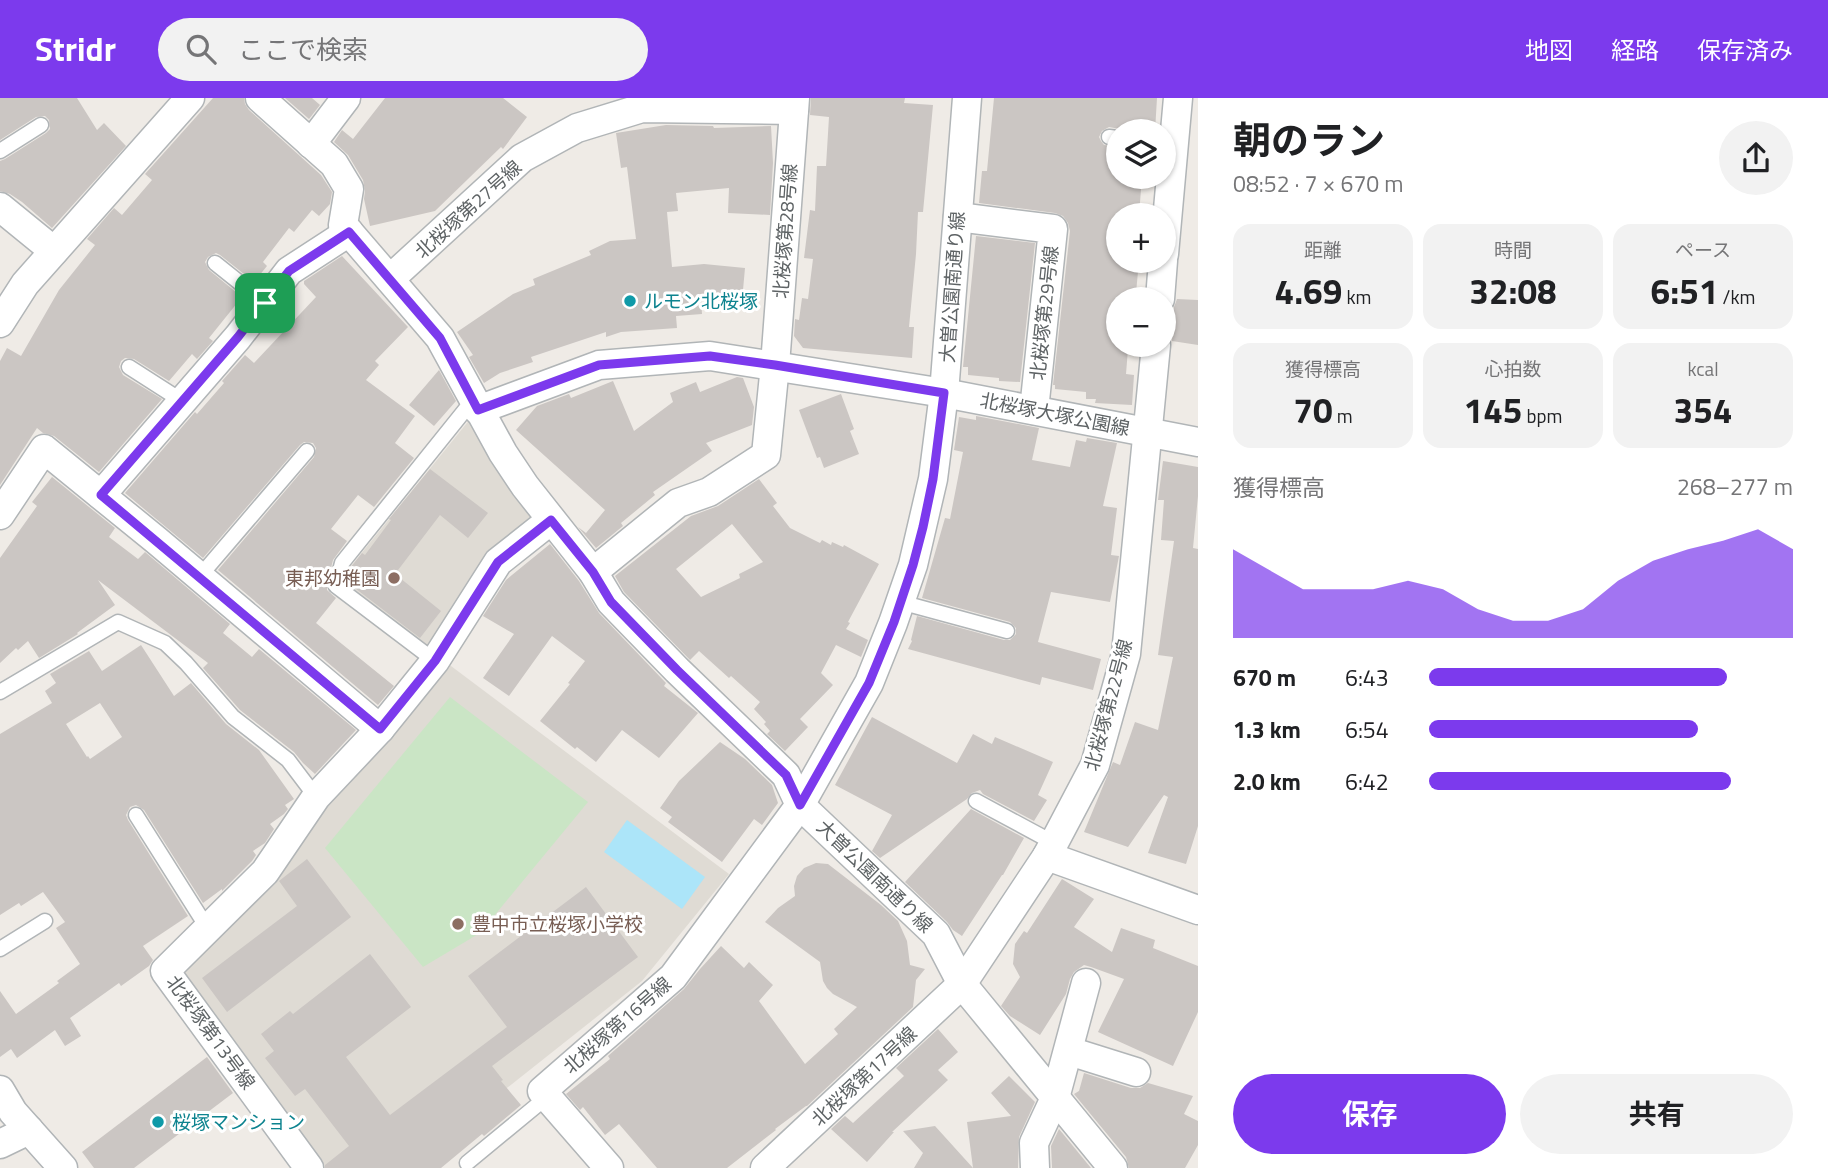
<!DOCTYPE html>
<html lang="ja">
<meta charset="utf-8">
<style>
:root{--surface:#fff;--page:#f2f2f2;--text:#202124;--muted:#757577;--accent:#7c3aed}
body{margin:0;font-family:"Titillium Web","Noto Sans JP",sans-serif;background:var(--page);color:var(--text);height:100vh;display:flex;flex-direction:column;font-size:26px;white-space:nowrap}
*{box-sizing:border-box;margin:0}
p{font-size:23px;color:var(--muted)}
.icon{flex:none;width:38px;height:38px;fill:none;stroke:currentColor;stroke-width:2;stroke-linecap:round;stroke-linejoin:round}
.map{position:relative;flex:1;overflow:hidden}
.drawer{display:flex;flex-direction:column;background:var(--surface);width:630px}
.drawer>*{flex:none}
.buttons{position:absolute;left:1106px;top:21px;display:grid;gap:14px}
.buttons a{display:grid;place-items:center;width:70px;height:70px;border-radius:50%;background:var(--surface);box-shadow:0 2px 5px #0004;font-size:35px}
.pin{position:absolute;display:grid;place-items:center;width:60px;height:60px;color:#fff;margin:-30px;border-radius:14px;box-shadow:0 4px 10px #0006}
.round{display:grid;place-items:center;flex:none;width:74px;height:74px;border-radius:37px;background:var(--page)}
.head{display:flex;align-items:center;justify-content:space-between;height:119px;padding:0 35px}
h1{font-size:38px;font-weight:700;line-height:52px}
.metrics{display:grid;grid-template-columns:repeat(3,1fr);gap:10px;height:119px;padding:7px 35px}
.metrics div{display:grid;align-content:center;border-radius:18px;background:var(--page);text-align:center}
.metrics b{font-size:35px;font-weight:700}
.metrics small{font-size:19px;font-weight:400}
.metrics p{font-size:19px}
.chart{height:196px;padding:14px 35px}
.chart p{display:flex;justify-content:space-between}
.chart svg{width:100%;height:126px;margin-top:7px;fill:var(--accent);opacity:.7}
.button{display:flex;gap:14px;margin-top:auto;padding:14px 35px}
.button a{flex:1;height:80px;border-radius:42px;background:var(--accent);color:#fff;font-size:28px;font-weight:700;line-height:80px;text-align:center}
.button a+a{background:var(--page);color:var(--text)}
ul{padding:0 35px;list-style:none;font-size:23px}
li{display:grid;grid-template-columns:112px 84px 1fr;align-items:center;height:52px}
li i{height:18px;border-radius:9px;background:var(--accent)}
header{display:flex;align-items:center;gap:42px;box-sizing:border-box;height:98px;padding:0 35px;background:var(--accent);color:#fff}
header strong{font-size:33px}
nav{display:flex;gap:38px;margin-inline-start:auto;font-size:24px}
.search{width:490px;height:63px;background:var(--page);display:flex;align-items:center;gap:18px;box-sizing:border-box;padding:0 24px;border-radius:38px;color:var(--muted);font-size:26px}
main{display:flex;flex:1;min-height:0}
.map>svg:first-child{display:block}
.education{fill:#dfdbd4}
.green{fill:#cae5c5}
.water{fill:#ace5f9}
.building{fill:#cbc6c3;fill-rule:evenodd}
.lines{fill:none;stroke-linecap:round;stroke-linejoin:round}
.lane-casing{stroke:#b1b5b7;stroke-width:17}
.street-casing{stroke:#b1b5b7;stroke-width:31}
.lane{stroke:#fff;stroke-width:14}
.street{stroke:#fff;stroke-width:28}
.route-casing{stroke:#fff;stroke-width:14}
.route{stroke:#7c3aed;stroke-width:9}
.culture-dot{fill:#0f9aa8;stroke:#fff;stroke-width:2.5}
.education-dot{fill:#8d6e63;stroke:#fff;stroke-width:2.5}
.labels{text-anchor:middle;stroke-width:6;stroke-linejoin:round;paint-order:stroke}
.street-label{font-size:19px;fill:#5e6365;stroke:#fff}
.culture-label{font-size:19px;fill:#0d838f;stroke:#fff;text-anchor:start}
.education-label{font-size:19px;fill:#785e54;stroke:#fff;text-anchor:end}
</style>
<header>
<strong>Stridr</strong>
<div class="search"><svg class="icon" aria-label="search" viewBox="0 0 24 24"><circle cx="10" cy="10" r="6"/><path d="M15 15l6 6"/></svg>ここで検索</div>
<nav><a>地図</a><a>経路</a><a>保存済み</a></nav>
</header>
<main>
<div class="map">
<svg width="1198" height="1070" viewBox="0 0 1198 1070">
<rect width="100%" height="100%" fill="#efebe6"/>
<!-- education -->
<g class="education">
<polygon points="471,320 541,424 429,552 344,489 343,478"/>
<polygon points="447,565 729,776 642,883 406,1070 320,1070 179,881 180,868 321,706 342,692"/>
</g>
<!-- green -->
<polygon class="green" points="450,599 588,704 480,835 423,869 325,750"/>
<!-- water -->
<polygon class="water" points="627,722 705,779 682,811 604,754"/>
<!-- building -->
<g class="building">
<polygon points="0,0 77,0 97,32 104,25 126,48 52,130 22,104 10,96 0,93 0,63 5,61 46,35 50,31 49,22 45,18 36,19 0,42"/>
<polygon points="213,0 244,0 245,6 249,12 321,77 332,94 330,106 319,118 312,112 294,134 289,130 263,164 267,168 254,184 220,157 216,155 208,159 205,164 209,172 242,199 209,240 213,243 197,261 192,256 169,283 134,261 125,260 121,263 119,269 123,277 162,301 99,374 54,338 43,335 37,330 0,387 0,263 7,250 21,258 59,192 95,147 87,141 114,110 122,117 152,82 145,76"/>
<polygon points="285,0 312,0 320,7 309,21"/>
<polygon points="385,0 503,0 527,19 503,51 501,49 435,113 370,128 364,101 365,93 363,82 348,57 334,44 342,32 353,41"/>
<polygon points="811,0 905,0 904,5 933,7 923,114 918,114 916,156 909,229 914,229 912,260 803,250 794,238 795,221 799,222 802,200 808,201 813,161 804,160 810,112 815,113 817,68 826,68 829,19 810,17"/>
<polygon points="994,0 1157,0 1155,33 1125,33 1120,31 1109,29 1102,33 1099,39 1101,43 1104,47 1118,49 1118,79 1142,79 1139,117 1118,117 1118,163 1139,163 1136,195 1134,195 1133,201 1118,201 1118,250 1128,251 1126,276 1134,277 1132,307 1095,305 1096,301 1086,301 1086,294 1055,291 1055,287 1053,287 1070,133 1068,125 1063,118 1055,115 979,105 982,73 987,73"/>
<polygon points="666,27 713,28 714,30 771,28 773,65 770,117 728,115 729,90 676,95 678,113 667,114 672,169 704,166 745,170 742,203 701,200 702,216 676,218 677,230 621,234 606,239 606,234 531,259 533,264 500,275 484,285 469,259 473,257 457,234 513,196 535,187 533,181 591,157 589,153 610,143 636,141 627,69 621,70 616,35"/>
<polygon points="976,138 1035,145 1020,284 999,283 999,280 968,277 968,269 963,269"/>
<polygon points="342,158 408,229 375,263 379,267 366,282 415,318 395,345 414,360 374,409 358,397 331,431 347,443 333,462 327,486 327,492 336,500 316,525 394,588 378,607 218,472 314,359 316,350 313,345 304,344 300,347 203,460 125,395 195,314 197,316 224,285 222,283 245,257 254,265 316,199 304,186 304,183"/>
<polygon points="1177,201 1198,202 1198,247 1172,243 1174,209"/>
<polygon points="439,272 456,303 434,328 409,307"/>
<polygon points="737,279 743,280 754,309 752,327 706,345 712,353 653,394 655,397 621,425 623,428 596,450 578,429 586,435 605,412 516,332 537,308 569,296 571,300 613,283 634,333 673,304 670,295 696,284 700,294"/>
<polygon points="841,296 854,331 850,333 859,356 824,370 820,359 817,360 799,312"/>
<polygon points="976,318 1039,330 1032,362 1070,369 1076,342 1086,344 1087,340 1117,345 1103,408 1117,410 1111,457 1119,458 1110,504 1051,494 1038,544 1101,561 1093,592 1042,579 1040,587 908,551 912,543 911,542 917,518 1004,542 1010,542 1016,536 1016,530 1010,524 922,500 945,420 950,421 963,354 954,352 959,319 976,322"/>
<polygon points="1163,363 1198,369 1198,398 1193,450 1198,451 1198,728 1186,766 1148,755 1168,699 1164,697 1128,749 1084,734 1113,664 1120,667 1135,624 1158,632 1173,559 1158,557 1174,443 1161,442 1164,402 1158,402"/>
<polygon points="430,371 488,415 468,440 440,417 395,476 441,513 420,540 347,484 351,469 362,455 365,457 391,422 389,421"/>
<polygon points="52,379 115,430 109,439 138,461 145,454 230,526 223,535 252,559 259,551 356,632 315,676 303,665 294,654 240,612 203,570 208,565 98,482 115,507 77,535 78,536 39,560 28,543 18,552 16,550 0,565 0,460 37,408 32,404"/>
<path d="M759,381l18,24 -4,3 17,22 30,15 2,-3 9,5 1,-3 11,5 1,-2 35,19 -31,58 2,1 -4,6 22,11 -7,17 -25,-12 -15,28 12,12 -33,34 8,8 -23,24 -18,-17 3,-3 -6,-7 2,-2 -12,-13 6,-7 -29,-26 -2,2 -30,-27 -9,9 -66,-68 -9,-16 76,-60 27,-10zM732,426l31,38 -24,12 1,4 -39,19 -25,-28z"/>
<polygon points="550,446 579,483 599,515 666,585 664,588 698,615 659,660 622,632 596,664 577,649 575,651 540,623 570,586 568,585 585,563 552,538 509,598 483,580 514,536 483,518 506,482"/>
<path d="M141,547l33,51 17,-13 35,41 33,26 35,49 -9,6 3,4 -4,5 -14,10 4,5 -9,14 -12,8 3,4 -4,6 -30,30v-2l-19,14 -59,-93 -8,-5 -6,2 -4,8 2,5 60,96 -45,30 10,14 -4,6 -28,20 -2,-3 -49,35 11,18 -16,10 -10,-16 -38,28 -6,-9 -11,8v-66l16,23 43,-31 -2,-2 23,-17 -24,-36 9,-6 -22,-30 -22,14 -2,-3 -19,12v-181l52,-31 -7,-12 11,-8 -6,-9 39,-23 13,20zM100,605l22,34 -32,22 -2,-3 -1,1 -21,-33z"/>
<polygon points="872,619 957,665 973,636 992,646 995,639 1053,664 1038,697 1047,702 1034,723 983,696 980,692 972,695 967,701 880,760 872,753 892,717 835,687"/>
<polygon points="720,644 745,661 772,687 778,705 762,727 754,721 722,764 668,724 672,719 660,710 679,683"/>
<polygon points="971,711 1024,740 1003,777 1002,777 962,838 953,832 947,824 905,784"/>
<polygon points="307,761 351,819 227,914 202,880 297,808 279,783"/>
<polygon points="816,765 828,766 881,807 898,823 907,843 910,867 925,871 916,882 913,909 807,1008 806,1008 775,1031 776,1032 727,1070 657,1070 619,1026 605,1037 583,1009 580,1012 566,996 610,961 608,958 684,891 700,871 721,848 744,870 749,864 773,887 759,903 805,966 838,936 834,931 857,909 833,896 827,890 823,883 820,864 765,824 778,810 795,798 794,788 797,778 804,770"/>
<polygon points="1062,781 1094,801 1074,829 1112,854 1121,830 1155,842 1153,850 1198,868 1198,914 1173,968 1098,934 1124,881 1091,869 1084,867 1074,874 1070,881 1066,896 1040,937 1010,918 1001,908 1020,879 1013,866 1015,846 1024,833 1027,835"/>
<polygon points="586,789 638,859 492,968 503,982 501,983 521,1007 484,1038 482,1036 441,1070 325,1070 325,1067 349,1048 305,991 295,998 265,960 274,953 261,936 290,913 293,916 370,856 411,909 346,959 390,1017 507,929 468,878"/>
<polygon points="938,931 958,954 938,972 948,982 892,1034 894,1034 867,1064 831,1031 845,1018 853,1025 904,978 896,970"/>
<polygon points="207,959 233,995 134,1070 94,1070 82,1054"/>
<polygon points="1084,975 1131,990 1140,990 1148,985 1193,998 1184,1016 1198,1023 1198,1047 1185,1070 1129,1070 1126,1059 1074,996 1079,993"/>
<polygon points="1009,978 1035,1004 1019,1039 1018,1070 973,1070 967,1024 1011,1018 991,995"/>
<polygon points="935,1028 973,1070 914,1070 923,1055 903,1033"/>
<polygon points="1059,1031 1091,1070 1052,1070 1051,1048"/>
</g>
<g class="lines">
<!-- lane casing -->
<g class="lane-casing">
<g id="lane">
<polyline points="1109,39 1118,40"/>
<polyline points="0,53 41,27"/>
<polyline points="215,165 265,205"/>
<polyline points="129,269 182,303"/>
<polyline points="200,478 307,353"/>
<polyline points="900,504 1007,533"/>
<polyline points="435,563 336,488 342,465 473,302"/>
<polyline points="0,594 118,524 165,545 186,565 233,619 288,662 316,699"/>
<polyline points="976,703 1054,745"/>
<polyline points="136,717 208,831"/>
<polyline points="0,851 45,823"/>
<polyline points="467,1065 547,999"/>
</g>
</g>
<!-- street casing -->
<g class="street-casing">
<g id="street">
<polyline points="260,0 334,66 349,91 343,127 440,240 503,355 525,388 593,474 611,504 677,572 786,677 800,707 936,836 962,886 1113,1070"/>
<polyline points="311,46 346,0"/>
<polyline points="0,109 54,153"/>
<polyline points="958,119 1053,131 1034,312"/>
<polyline points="1164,156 1178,0"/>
<polyline points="390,181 522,60 577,30 642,10 794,12"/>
<polyline points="1160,201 1163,163"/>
<polyline points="0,225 25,186 190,0"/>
<polyline points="478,312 599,267 710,258 944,295 1198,344"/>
<polyline points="101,397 238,239 289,173 349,134"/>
<polyline points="0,417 44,351 156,442 380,631"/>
<polyline points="593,474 678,405 709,394 766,357 775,267 795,0"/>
<polyline points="1047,758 1198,812"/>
<polyline points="1069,953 1136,974"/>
<polyline points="0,992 13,1014 63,1070"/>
<polyline points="0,1046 29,1032"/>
<polyline points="309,1070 165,873 265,774 316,699 380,631 435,563 498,464 551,422"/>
<polyline points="609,1070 542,993 673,879 800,707 869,585 893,525 913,467 933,381 944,295 967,0"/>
<polyline points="765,1070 962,886 1047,758 1095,667 1126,556 1156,247"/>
<polyline points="1035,1070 1034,1045 1055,1000 1086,885"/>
</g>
</g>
<!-- lane -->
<use href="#lane" class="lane"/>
<!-- street -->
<use href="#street" class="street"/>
</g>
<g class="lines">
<!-- route casing -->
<g class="route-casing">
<polygon id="route" points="349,134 440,240 478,312 599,267 710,258 775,267 944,295 933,381 923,429 913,467 894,524 869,585 800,707 786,677 677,572 611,504 593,474 551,422 498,464 435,563 380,631 101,397 238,239 289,173"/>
</g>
<!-- route -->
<use href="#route" class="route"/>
</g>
<!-- markers -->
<g class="culture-dot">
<circle cx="630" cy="203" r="7"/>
<circle cx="158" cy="1024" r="7"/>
</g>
<g class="education-dot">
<circle cx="394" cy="480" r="7"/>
<circle cx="458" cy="826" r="7"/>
</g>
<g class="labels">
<!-- street labels -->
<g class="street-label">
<text transform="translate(468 111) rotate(-42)" y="7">北桜塚第27号線</text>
<text transform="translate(785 133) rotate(-86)" y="7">北桜塚第28号線</text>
<text transform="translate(952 189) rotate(-86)" y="7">大曽公園南通り線</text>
<text transform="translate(1044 215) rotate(-84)" y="7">北桜塚第29号線</text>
<text transform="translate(1055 316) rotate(11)" y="7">北桜塚大塚公園線</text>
<text transform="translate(1108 607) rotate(-75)" y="7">北桜塚第22号線</text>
<text transform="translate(875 778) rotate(44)" y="7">大曽公園南通り線</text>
<text transform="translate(617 927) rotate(-41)" y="7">北桜塚第16号線</text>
<text transform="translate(211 934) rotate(54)" y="7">北桜塚第13号線</text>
<text transform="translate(864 978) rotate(-43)" y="7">北桜塚第17号線</text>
</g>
<!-- culture labels -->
<g class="culture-label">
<text x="644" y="210">ルモン北桜塚</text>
<text x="172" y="1031">桜塚マンション</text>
</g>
<!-- education labels -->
<g class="education-label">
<text x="380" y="487">東邦幼稚園</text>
<text x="472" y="833" text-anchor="start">豊中市立桜塚小学校</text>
</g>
</g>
</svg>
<div class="buttons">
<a><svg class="icon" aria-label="layers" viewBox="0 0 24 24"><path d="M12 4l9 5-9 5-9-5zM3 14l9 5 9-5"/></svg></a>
<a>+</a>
<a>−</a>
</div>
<div class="pin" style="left:265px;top:205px;background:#1e9e55"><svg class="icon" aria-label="arrive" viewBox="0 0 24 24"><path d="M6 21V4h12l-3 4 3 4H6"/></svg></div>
</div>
<section class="drawer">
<div class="head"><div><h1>朝のラン</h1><p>08:52 · 7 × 670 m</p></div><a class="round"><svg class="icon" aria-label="share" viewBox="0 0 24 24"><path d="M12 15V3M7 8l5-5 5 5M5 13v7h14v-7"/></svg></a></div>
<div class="metrics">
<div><p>距離</p><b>4.69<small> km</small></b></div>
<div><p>時間</p><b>32:08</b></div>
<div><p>ペース</p><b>6:51<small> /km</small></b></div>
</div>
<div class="metrics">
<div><p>獲得標高</p><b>70<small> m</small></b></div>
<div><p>心拍数</p><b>145<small> bpm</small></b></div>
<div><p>kcal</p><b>354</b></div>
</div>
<div class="chart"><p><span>獲得標高</span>268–277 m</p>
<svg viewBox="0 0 160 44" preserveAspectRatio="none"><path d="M0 44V13L10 20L20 27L30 27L40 27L50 24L60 27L70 34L80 38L90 38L100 34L110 24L120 17L130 13L140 10L150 6L160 13V44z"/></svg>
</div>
<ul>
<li><b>670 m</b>6:43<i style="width:82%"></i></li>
<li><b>1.3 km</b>6:54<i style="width:74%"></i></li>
<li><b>2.0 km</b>6:42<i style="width:83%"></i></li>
</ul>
<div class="button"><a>保存</a><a>共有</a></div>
</section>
</main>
